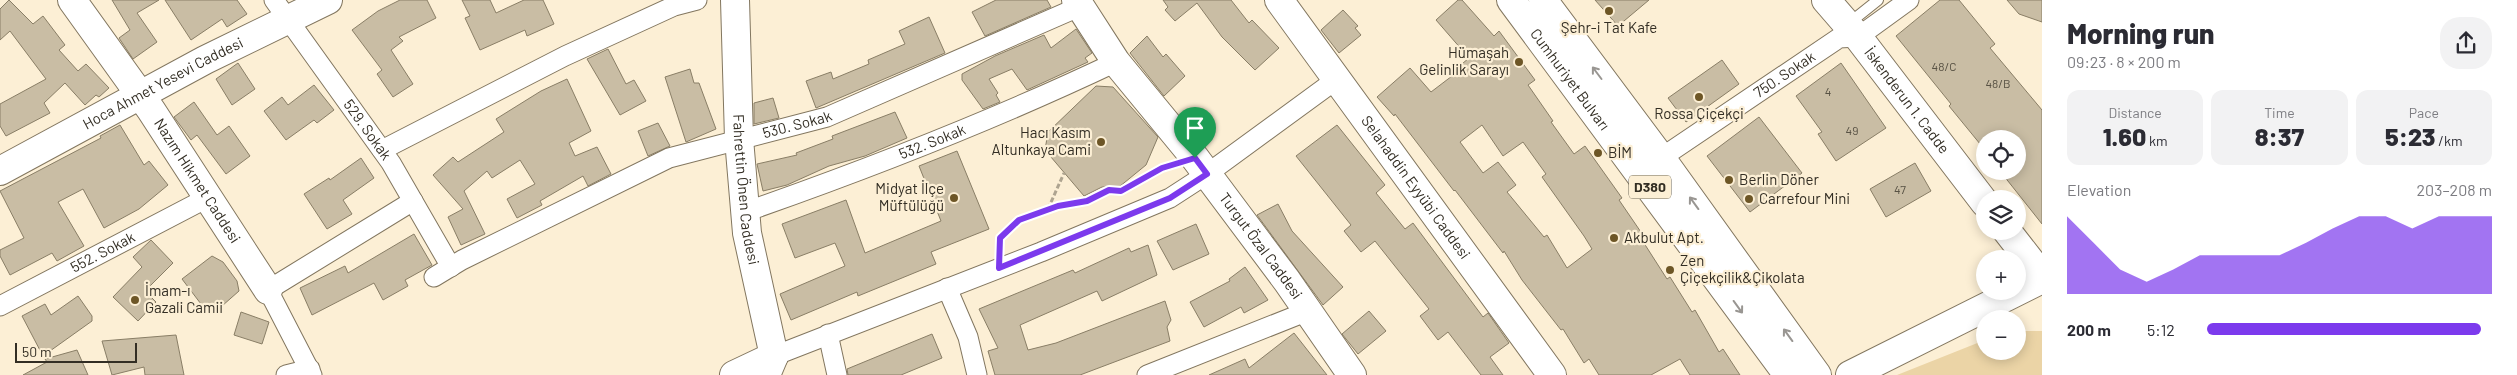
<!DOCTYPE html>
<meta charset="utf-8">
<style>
:root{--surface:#fff;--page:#f2f2f3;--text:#2b2b33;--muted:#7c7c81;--accent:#7c3aed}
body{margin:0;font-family:Barlow,sans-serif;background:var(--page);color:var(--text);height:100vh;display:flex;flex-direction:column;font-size:19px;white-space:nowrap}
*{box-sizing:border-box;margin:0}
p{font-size:16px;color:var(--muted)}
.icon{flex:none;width:28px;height:28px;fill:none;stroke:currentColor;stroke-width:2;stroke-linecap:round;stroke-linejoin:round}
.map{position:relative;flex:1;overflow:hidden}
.sheet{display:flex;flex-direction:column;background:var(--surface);width:475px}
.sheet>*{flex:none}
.fabs{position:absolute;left:1976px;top:130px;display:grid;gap:10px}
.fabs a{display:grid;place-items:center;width:50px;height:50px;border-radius:50%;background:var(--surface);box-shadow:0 2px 12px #0003;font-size:25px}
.scale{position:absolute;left:15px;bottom:12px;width:122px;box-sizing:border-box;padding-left:5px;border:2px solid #332e24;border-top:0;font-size:14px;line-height:18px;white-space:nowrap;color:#332e24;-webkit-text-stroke:4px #fcefd5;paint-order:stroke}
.pin{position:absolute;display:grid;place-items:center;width:42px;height:42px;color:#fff;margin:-51px -21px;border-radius:50% 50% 50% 0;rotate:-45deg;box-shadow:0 0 5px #0007}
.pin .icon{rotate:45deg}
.round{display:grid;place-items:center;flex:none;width:52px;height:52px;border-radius:20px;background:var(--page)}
.overview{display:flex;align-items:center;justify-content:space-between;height:85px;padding:0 25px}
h1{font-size:28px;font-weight:800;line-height:38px}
.stats{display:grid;grid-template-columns:repeat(3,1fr);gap:8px;height:85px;padding:5px 25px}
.stats div{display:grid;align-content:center;border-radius:12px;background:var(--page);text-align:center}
.stats b{font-size:25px;font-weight:800}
.stats small{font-size:14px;font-weight:400}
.stats p{font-size:14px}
.chart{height:140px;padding:10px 25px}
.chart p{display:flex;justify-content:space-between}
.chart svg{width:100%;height:90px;margin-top:5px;fill:var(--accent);opacity:.7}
ul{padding:0 25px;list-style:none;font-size:16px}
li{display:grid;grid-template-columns:80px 60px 1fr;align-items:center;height:38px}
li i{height:12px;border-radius:6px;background:var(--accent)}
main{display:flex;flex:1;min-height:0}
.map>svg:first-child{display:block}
.green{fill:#ebd4a6}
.building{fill:#c9bda4;stroke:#897e66;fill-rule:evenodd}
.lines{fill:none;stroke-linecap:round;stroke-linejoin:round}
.lane-casing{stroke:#82765f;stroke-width:12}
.street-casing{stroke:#82765f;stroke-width:21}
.secondary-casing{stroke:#82765f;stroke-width:30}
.primary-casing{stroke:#82765f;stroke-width:30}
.path{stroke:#aea490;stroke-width:3;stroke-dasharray:5 2.5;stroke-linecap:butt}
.lane{stroke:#fff;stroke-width:10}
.street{stroke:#fff;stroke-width:19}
.secondary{stroke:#fff;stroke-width:28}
.primary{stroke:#fff;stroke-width:28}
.oneway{stroke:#999692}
.route-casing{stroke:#fff;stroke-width:10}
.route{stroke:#7c3aed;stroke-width:6}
.poi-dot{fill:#6d5626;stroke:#fcefd5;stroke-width:2}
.labels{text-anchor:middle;stroke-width:4.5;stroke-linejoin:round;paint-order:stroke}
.number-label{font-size:12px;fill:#585244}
.shield{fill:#fcefd5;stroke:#6f6859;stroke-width:1}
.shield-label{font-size:14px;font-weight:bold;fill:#332e24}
.poi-label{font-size:15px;fill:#332e24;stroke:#fcefd5;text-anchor:start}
.street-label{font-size:15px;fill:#332e24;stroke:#fcefd5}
</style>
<main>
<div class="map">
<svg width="2042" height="375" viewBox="0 0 2042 375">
<rect width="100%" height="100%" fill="#fcefd5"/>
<!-- green -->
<polygon class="green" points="2018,331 2042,331 2042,375 1897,375 1985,340 1985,351 2018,351"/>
<!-- building -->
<g class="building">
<polygon points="9,0 33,24 43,16 65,45 59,50 78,71 86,64 109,88 99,97 96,95 85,105 65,83 44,103 50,113 6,136 0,126 0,104 46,79 10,31 0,40 0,9"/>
<polygon points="112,0 159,0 137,13 157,42 133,59 119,38 130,30"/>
<polygon points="165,0 237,0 247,14 227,27 222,19 191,40"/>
<polygon points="400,0 427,0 436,18 399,37 403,41 391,50 413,84 393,97 377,74 382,70 352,30 378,11"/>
<polygon points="462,0 490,0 496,13 524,0 543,0 554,24 527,36 525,30 480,50 465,18 470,16"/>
<polygon points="996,0 1047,0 1051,7 985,36 972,12"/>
<polygon points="1163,0 1231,0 1249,23 1252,20 1279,48 1255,70 1222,37 1197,3 1175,21 1165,10 1168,7"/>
<path d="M1458,0h4l32,36 5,-5 36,49 -7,5 25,36 -2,1 23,32 11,-8 37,52 -3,2 26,38 -3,2 25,39 3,-2 22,35 3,-2 24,42 4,-3 17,26h-50l-10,-16 -29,16h-52l-10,-16 -5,4 -21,-34 -2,1 -39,-50 -18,-29 -1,2 -48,-63 -1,1 -59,-77 -1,2 -17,-19 33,-29 21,24 21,-16 -2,-2 19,-16 -33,-38zM1482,125l21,31 20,-14 23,32 -4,3 42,59 8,13 -25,19 -20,-33 -3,2 -37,-45 9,-7 -18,-23 -15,11 -23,-31z"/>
<polygon points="1595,0 1649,0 1618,26"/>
<polygon points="1940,0 1959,0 1995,44 1990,48 2042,110 2042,224 2000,171 2018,171 2018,139 1985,139 1985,150 1949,106 1951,104 1896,36"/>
<polygon points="2007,0 2042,0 2042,22 2019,14"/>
<polygon points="1343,10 1358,26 1355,28 1361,35 1339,53 1321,30"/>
<polygon points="929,17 945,53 816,108 806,81 831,72 833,79 869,64 868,60 905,44 899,31"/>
<polygon points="1076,29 1092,53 1085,58 1088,62 1027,90 1012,69 989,79 998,93 996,95 1000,102 983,109 962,80 962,74 995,56 1044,35 1051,48"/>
<polygon points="1147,36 1163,57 1166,54 1185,76 1164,96 1130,53"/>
<polygon points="608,49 626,84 634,80 646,101 620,115 587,59"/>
<polygon points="1722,60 1739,84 1686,122 1668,98"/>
<polygon points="238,63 255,89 232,105 216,79"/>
<polygon points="1841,63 1886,128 1836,161 1818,134 1822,132 1796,96"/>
<polygon points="690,69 694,83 699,83 716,129 686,142 665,77"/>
<polygon points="567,79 591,131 569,143 575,156 597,147 611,174 588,186 583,176 540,201 542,205 517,218 507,199 535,184 520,160 492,178 487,171 464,191 485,234 461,245 448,217 463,209 433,175 453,157 458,162 504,132 496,119 541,91"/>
<polygon points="314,85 334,110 317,123 314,120 286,140 264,111 282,97 288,105"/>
<polygon points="1096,86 1113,87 1158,137 1146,165 1119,187 1102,187 1084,196 1045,150 1048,132"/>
<polygon points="773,98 779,118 754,124 754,103"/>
<polygon points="194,102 217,135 229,126 250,156 226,174 197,135 191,140 174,117"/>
<polygon points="895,112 907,138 865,156 829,166 787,185 763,191 757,164 797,155 796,153 833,139 832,136"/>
<polygon points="1759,117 1802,173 1750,212 1707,156"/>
<polygon points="658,123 670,146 648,156 638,131"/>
<polygon points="120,125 144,165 149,161 168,185 139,209 104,228 83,189 58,202 84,246 57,261 52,253 10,275 0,256 0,250 24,238 0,191 101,138 100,136"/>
<polygon points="1337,125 1385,185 1376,193 1405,229 1413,223 1483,317 1488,313 1509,343 1490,357 1503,375 1481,375 1448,332 1438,340 1420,316 1429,309 1375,241 1361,252 1344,231 1351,225 1296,156"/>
<polygon points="957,151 989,229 931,252 936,264 858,296 857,292 791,320 780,294 845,266 835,243 795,258 782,224 846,200 865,253 941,221 919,166"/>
<polygon points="361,158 374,178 343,200 352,214 327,229 304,194 329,178 330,180"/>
<polygon points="1915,163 1931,191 1886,217 1870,189"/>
<polygon points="1278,204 1292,231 1343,287 1323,305 1257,215"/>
<polygon points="1196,224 1209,254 1173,270 1157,241"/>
<polygon points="414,234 432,265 405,280 408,286 383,300 374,283 312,315 300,288 345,266 348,273"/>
<polygon points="151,240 173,263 145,291 156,302 138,321 113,297 142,267 133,257"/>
<polygon points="1148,245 1157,275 1102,301 1097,291 1020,325 1028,350 1056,343 1165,301 1171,320 1167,327 1170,341 1080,375 995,375 988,351 998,348 979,309 1073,270 1075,273 1129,248 1131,252"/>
<polygon points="212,256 223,262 237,281 239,291 214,313 207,306 204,308 182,279"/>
<polygon points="1245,267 1268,300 1244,313 1241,307 1204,327 1190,302 1230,281 1229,279"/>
<polygon points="78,296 92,316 92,321 43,356 22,316 45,304 51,315"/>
<polygon points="1369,311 1386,331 1358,354 1342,334"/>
<polygon points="241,312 269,322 262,344 234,335"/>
<polygon points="1294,333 1327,375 1209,375 1245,359 1249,368"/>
<polygon points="932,334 942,358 901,375 848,375 847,369"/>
<polygon points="176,335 184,375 145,375 144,367 112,375 102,341"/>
<polygon points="77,350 88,375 23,375 47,362 45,359"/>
</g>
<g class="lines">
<!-- lane casing -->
<g class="lane-casing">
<polyline id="lane" points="1848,24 1878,0"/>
</g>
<!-- street casing -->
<g class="street-casing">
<g id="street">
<path id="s1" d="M274,0l117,163 60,104"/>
<polyline points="382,150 565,56 674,6 697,0"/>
<path id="s2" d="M1661,158l178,-120 19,-1 51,-37"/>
<path id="s3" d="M745,212c126,-44 251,-93 371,-150"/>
<path id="s4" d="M434,277l28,-17 207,-102 158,-41 254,-111"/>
<polyline points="947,288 968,337 977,375"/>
<path id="s5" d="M0,306l207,-108"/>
<polyline points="828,334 837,375"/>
<polyline points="774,356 1041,252 1170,198 1207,174 1337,79"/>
<polyline points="286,375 310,369"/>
<polyline points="312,375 268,290 413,201"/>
<polyline points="1147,375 1308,311"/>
</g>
</g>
<!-- secondary casing -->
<g class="secondary-casing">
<g id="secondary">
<path id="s6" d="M72,0l79,110 117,180"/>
<path id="s7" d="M735,0l4,139 8,94 27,123 -8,19"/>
<path id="s8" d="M1076,0l40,62 79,96 92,123 65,94"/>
<path id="s9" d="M1279,0l273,375"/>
<path id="s10" d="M1826,0l32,37 127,166"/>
<path id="s11" d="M0,171l205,-111 123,-60"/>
<polyline points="2007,231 2042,276"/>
<polyline points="734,375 774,356"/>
<polyline points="1850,375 2042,279"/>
</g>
</g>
<!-- primary casing -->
<g class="primary-casing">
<g id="primary">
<path id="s12" d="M1511,0l277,375"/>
<polyline points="1543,0 1661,158 1817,375"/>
</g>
</g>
<!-- path -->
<g class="path">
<polyline points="1048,209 1064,173"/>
<polyline points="999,250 1000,238 1019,220 1058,207 1087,201 1109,191 1121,191 1162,168 1172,164"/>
</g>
<!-- lane -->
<use href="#lane" class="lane"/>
<!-- street -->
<use href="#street" class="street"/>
<!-- secondary -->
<use href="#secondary" class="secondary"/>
<!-- primary -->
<use href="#primary" class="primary"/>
</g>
<!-- one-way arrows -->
<defs><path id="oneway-shaft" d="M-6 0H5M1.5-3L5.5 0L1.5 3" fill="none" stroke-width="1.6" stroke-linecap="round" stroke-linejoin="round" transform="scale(1.25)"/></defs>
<g class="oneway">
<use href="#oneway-shaft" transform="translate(1597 73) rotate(-127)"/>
<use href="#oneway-shaft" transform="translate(1694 203) rotate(-126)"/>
<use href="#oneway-shaft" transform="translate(1738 307) rotate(54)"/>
<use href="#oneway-shaft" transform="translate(1788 335) rotate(-126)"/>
</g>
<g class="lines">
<!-- route casing -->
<g class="route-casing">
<polygon id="route" points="1195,158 1207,174 1170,198 999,268 1000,238 1019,220 1058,206 1087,201 1109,190 1121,191 1162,168"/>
</g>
<!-- route -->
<use href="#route" class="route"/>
</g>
<!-- markers -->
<g class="poi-dot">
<circle cx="1609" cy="11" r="5"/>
<circle cx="1519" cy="62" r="5"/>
<circle cx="1699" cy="97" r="5"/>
<circle cx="1101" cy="142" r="5"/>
<circle cx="1598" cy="153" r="5"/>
<circle cx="1729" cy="180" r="5"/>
<circle cx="954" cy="198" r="5"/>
<circle cx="1749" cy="199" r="5"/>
<circle cx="1614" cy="238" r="5"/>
<circle cx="1670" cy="270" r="5"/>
<circle cx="135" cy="300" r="5"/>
</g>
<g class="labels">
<!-- number labels -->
<g class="number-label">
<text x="1944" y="71">48/C</text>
<text x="1998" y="88">48/B</text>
<text x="1828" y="96">4</text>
<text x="1852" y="135">49</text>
<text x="1900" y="194">47</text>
</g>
<!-- shield labels -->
<rect class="shield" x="1629" y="175.5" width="42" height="23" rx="4"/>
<g class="shield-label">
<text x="1650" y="192">D380</text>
</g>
<!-- poi labels -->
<g class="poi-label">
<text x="1609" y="33" text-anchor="middle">Şehr-i Tat Kafe</text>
<text x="1509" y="58" text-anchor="end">Hümaşah<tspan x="1509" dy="17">Gelinlik Sarayı</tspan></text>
<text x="1699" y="119" text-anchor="middle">Rossa Çiçekçi</text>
<text x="1091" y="138" text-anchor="end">Hacı Kasım<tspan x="1091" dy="17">Altunkaya Cami</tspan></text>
<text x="1608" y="158">BİM</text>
<text x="1739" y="185">Berlin Döner</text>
<text x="944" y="194" text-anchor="end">Midyat İlçe<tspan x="944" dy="17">Müftülüğü</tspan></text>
<text x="1759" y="204">Carrefour Mini</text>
<text x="1624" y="243">Akbulut Apt.</text>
<text x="1680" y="266">Zen<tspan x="1680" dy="17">Çiçekçilik&amp;Çikolata</tspan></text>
<text x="145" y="296">İmam-ı<tspan x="145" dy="17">Gazali Camii</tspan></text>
</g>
<!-- street labels -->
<g class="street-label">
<text dy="5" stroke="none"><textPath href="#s2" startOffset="149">750. Sokak</textPath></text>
<text dy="5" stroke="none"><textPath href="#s12" startOffset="99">Cumhuriyet Bulvarı</textPath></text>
<text dy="5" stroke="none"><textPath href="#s11" startOffset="185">Hoca Ahmet Yesevi Caddesi</textPath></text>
<text dy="5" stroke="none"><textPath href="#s10" startOffset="129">İskenderun 1. Cadde</textPath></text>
<text dy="5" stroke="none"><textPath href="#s4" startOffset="396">530. Sokak</textPath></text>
<text dy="5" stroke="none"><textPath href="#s1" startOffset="160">529. Sokak</textPath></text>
<text dy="5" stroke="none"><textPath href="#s3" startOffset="200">532. Sokak</textPath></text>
<text dy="5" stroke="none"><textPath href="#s6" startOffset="220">Nazım Hikmet Caddesi</textPath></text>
<text dy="5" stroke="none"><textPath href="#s9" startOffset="232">Selahaddin Eyyübi Caddesi</textPath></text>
<text dy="5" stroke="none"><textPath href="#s7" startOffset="190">Fahrettin Önen Caddesi</textPath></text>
<text dy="5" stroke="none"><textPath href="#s8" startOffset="308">Turgut Özal Caddesi</textPath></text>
<text dy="5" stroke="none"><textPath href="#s5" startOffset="116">552. Sokak</textPath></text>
</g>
</g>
</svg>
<div class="fabs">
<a><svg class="icon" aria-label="locate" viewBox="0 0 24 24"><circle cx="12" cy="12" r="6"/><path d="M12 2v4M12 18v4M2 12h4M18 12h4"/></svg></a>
<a><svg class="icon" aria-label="layers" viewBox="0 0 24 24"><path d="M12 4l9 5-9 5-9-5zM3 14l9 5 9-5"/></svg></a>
<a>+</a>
<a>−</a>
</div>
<div class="scale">50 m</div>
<div class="pin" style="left:1195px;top:158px;background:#1e9e55"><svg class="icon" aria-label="arrive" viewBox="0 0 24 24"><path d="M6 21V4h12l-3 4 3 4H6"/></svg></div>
</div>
<section class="sheet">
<div class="overview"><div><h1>Morning run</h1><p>09:23 · 8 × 200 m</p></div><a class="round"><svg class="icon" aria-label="share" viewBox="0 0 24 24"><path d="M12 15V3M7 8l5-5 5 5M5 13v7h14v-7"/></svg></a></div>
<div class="stats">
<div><p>Distance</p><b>1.60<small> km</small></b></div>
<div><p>Time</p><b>8:37</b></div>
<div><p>Pace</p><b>5:23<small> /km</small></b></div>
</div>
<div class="chart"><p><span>Elevation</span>203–208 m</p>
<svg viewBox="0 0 160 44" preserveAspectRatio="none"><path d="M0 44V6L10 19L20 32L30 38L40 32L50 25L60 25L70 25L80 25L90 19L100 12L110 6L120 6L130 12L140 6L150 6L160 6V44z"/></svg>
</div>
<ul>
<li><b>200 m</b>5:12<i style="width:96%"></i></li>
</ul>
</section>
</main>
